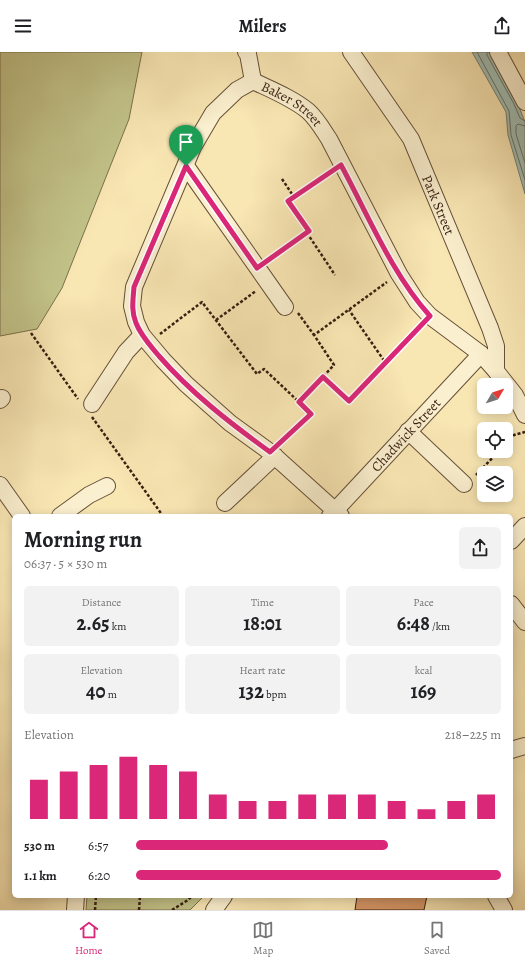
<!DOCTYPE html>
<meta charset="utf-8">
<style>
:root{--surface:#fff;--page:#f2f2f2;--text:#202124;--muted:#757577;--line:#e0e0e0;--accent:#db2777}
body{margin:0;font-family:Alegreya,serif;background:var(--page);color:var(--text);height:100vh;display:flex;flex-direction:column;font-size:15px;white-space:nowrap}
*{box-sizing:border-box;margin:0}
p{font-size:13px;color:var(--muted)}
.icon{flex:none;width:22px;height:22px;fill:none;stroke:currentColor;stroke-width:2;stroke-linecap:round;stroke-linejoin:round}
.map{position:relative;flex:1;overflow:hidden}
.details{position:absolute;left:12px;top:462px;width:501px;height:384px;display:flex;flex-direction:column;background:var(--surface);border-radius:6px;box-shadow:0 2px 10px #0003}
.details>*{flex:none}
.needle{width:26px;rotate:51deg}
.fabs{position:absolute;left:477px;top:326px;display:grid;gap:8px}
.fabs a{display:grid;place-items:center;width:36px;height:36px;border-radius:6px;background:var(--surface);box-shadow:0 2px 10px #0003;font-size:20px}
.pin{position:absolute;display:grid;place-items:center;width:34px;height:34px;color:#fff;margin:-41px -17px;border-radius:50% 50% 50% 0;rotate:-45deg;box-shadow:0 0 4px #0007}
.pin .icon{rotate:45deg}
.round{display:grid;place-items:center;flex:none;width:42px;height:42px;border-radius:6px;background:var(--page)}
.head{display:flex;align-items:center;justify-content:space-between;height:68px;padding:0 12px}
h1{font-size:22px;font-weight:700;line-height:30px}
.stats{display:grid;grid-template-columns:repeat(3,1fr);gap:6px;height:68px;padding:4px 12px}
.stats div{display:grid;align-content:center;border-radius:6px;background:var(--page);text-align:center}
.stats b{font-size:20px;font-weight:700}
.stats small{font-size:11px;font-weight:400}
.stats p{font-size:11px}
.chart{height:112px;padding:8px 12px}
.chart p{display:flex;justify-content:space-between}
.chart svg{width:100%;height:72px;margin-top:4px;stroke:var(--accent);stroke-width:6}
ul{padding:0 12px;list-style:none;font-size:13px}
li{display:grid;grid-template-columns:64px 48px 1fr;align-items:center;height:30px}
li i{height:10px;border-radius:5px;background:var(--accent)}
header{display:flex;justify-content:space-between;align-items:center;height:52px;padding:0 12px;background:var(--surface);font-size:18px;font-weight:700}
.tab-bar{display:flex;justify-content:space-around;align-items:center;height:56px;border-top:1px solid var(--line);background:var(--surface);font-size:11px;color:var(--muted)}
.tab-bar a{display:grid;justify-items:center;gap:2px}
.tab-bar .on{color:var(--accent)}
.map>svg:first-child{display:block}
.green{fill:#c2c389;stroke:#7c704c}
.water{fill:#a0beb5;stroke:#767e73}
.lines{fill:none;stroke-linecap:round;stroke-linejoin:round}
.shore{stroke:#6b6e62;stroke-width:1}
.building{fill:#d59767;stroke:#361e10}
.minor-casing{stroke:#665039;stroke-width:18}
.path{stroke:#361e10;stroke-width:2.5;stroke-dasharray:3 2;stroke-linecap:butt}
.minor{stroke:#faefce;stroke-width:16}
.route-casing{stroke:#fff;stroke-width:8}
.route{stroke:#db2777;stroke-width:5}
.labels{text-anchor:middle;stroke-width:3;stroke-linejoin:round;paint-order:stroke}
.street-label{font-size:14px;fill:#361e10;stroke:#faefce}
</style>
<header><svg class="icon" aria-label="menu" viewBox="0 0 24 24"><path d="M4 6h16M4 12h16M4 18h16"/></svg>Milers<svg class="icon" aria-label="share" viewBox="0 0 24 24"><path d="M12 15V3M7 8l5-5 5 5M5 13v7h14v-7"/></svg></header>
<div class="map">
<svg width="525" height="858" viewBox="0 0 525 858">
<rect width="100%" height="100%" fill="#f8e6b3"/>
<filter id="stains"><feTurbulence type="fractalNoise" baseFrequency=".005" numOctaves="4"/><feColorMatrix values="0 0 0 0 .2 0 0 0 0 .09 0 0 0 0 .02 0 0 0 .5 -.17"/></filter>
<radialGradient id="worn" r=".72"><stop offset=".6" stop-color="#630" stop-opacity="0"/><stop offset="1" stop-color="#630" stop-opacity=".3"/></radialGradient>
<!-- green -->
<g class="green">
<polygon points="0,0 142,0 129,67 62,236 37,277 0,284"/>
<polygon points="87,844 204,844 190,858 86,858"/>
</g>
<!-- water -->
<polygon class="water" points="472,0 490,0 517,50 525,70 525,142 508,83 506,60"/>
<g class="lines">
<!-- shore -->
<g class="shore">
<polyline points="477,0 509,59 511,83 525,128"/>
<polyline points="487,0 487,3 514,52 520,66 525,69"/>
<polyline points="525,74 518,72 516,74 516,82 525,111"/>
</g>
</g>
<!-- building -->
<polygon class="building" points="357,844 427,844 424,858 355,858"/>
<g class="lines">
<!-- minor casing -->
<g class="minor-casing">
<g id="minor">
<polyline points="246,0 248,2 253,29"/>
<path id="s1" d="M351,0l60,87 79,189 6,18v25"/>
<polyline points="498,0 525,50"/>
<polyline points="186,114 285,255"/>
<polyline points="0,348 2,346"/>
<polyline points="92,352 126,300 142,283"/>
<polyline points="408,379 464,432"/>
<polyline points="0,433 22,464"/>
<polyline points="225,451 275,404"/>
<polyline points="60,464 89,443 107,434"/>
<path id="s2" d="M330,464l151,-162"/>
<path id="s3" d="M341,464l-71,-64 -40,-29 -44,-39 -23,-24 -21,-25 -6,-13 -4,-16 2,-19 59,-140 20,-34 24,-23 16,-9c19,9 39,17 55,30 9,8 15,19 21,28l70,135 18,28 13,14 51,38 15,17 19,24 10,20"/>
<polyline points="511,489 525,474"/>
<polyline points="511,552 525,570"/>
<polyline points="511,698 525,694"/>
<polyline points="496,844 504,858"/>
<polyline points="75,858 76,844"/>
<polyline points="214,858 224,844"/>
</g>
</g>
<!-- path -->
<g class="path">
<polyline points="282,127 294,145 331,120"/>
<polyline points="307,181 335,223"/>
<polyline points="268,208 309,179 288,149 294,145"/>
<polyline points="298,261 314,283"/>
<polyline points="216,268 256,239"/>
<polyline points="31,281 78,347"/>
<polyline points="160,282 202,250 257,322 264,317 299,350"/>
<polyline points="385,310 421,273"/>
<polyline points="323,325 349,349 385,310 349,258"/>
<polyline points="92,365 163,464"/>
<polyline points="280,391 311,362 299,350 334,313 314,283 387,230"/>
<polyline points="506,391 514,383 525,380"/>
<polyline points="476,423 499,399"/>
<polyline points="130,844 140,845"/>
<polyline points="95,858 96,844"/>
<polyline points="139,858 140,844"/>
<polyline points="172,858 188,848 192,844"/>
</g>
<!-- minor -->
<use href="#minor" class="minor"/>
</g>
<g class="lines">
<!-- route casing -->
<g class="route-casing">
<path id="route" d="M341,113c27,50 51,109 89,151l-81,85 -26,-24 -24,25 12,12 -41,38c-40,-29 -79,-59 -111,-96 -9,-11 -18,-20 -23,-33 -5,-12 -3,-23 -2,-36l52,-121 71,102 52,-37 -21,-30z"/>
</g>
<!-- route -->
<use href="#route" class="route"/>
</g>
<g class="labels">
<!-- street labels -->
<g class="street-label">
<text dy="5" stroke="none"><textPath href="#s3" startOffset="608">Baker Street</textPath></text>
<text dy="5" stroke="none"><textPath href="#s1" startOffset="177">Park Street</textPath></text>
<text dy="5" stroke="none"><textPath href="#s2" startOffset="111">Chadwick Street</textPath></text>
</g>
</g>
<rect width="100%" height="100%" filter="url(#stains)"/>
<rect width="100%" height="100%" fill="url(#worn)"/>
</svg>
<div class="fabs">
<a><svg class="needle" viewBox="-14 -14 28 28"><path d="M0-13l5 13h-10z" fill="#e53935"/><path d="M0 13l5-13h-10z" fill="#757577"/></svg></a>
<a><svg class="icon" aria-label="locate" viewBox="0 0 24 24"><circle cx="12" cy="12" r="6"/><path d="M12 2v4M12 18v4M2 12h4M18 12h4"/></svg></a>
<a><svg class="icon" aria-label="layers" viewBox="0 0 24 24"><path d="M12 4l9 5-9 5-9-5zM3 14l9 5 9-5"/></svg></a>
</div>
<div class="pin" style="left:186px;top:114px;background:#1e9e55"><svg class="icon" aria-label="arrive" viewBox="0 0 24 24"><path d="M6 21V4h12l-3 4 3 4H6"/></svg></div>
<section class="details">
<div class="head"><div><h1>Morning run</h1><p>06:37 · 5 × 530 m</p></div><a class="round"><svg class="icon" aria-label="share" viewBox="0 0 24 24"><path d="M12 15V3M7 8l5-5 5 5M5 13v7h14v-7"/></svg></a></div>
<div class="stats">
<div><p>Distance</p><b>2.65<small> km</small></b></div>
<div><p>Time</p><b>18:01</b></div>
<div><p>Pace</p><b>6:48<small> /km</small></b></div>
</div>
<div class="stats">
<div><p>Elevation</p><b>40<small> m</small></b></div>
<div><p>Heart rate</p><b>132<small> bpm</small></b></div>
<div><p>kcal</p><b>169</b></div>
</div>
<div class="chart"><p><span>Elevation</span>218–225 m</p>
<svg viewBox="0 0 160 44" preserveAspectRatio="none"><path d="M5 44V20M15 44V15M25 44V11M35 44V6M45 44V11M55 44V15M65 44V29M75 44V33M85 44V33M95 44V29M105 44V29M115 44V29M125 44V33M135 44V38M145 44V33M155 44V29"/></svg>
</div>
<ul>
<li><b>530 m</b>6:57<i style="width:69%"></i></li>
<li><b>1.1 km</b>6:20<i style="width:100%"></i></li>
</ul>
</section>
</div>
<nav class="tab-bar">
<a class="on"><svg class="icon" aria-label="home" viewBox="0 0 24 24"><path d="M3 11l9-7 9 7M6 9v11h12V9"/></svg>Home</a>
<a><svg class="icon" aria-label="map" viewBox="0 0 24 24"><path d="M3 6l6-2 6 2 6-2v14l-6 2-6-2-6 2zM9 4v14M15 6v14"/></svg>Map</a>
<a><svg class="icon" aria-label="saved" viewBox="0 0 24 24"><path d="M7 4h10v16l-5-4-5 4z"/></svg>Saved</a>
</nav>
